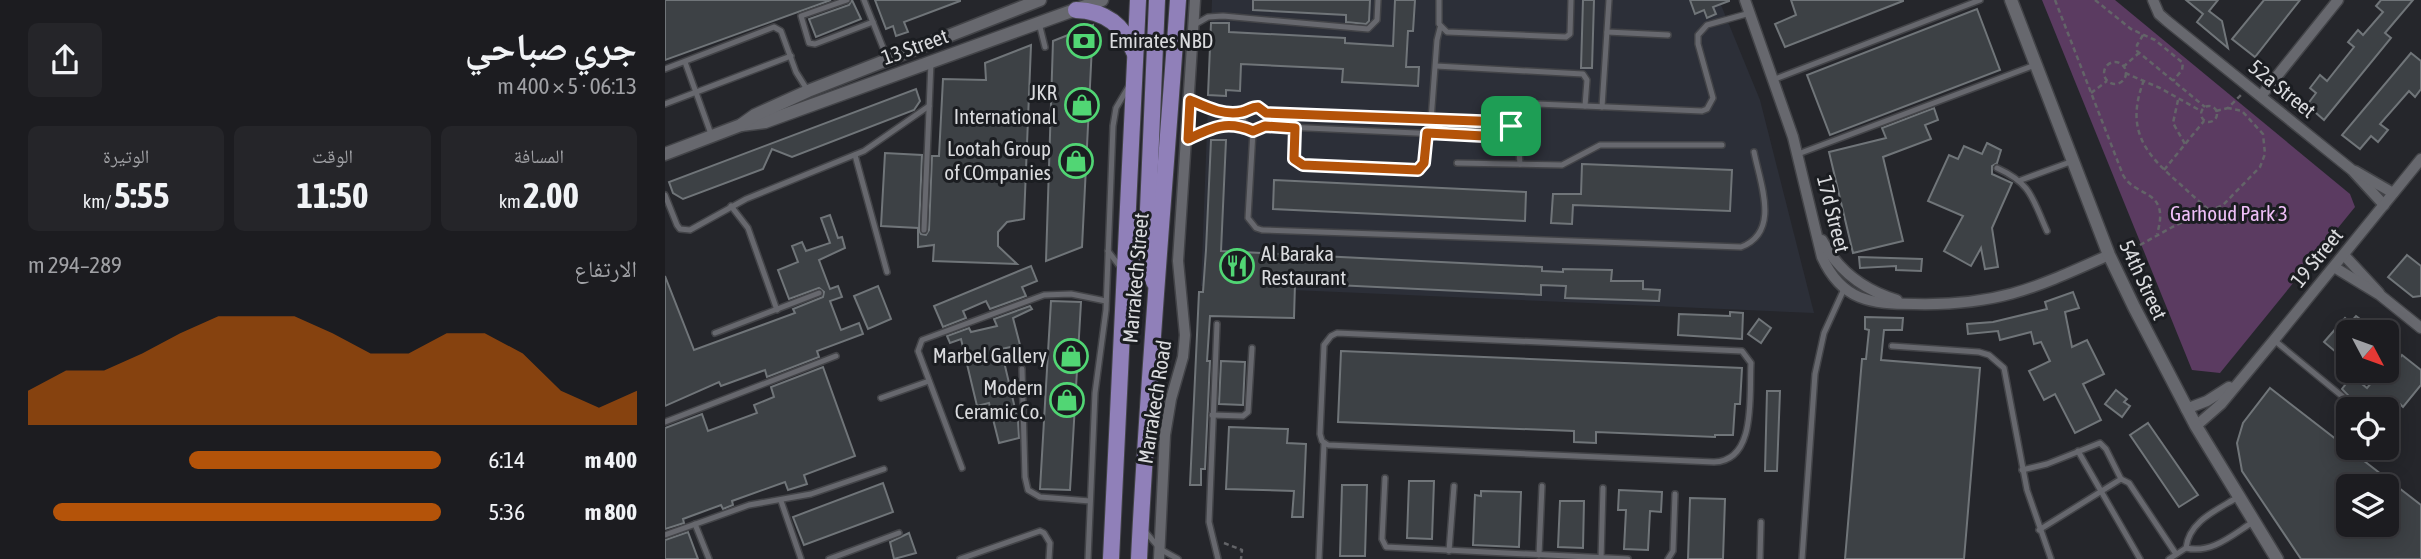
<!DOCTYPE html>
<html lang="ar">
<meta charset="utf-8">
<style>
:root{--surface:#1c1c20;--page:#252529;--text:#f1f3f6;--muted:#a0a1a5;--line:#3a3a3e;--accent:#b45309}
body{margin:0;font-family:"Asap Condensed","Noto Naskh Arabic",sans-serif;background:var(--page);color:var(--text);direction:rtl;height:100vh;display:flex;flex-direction:column;font-size:26px;white-space:nowrap}
*{box-sizing:border-box;margin:0}
p{font-size:23px;color:var(--muted)}
.icon{flex:none;width:38px;height:38px;fill:none;stroke:currentColor;stroke-width:2;stroke-linecap:round;stroke-linejoin:round}
.map{position:relative;flex:1;overflow:hidden;direction:ltr}
.drawer{display:flex;flex-direction:column;background:var(--surface);width:665px}
.drawer>*{flex:none}
.needle{width:46px;rotate:131deg}
.fabs{position:absolute;left:1671px;top:320px;display:grid;gap:14px}
.fabs a{display:grid;place-items:center;width:63px;height:63px;border-radius:10px;background:var(--surface);box-shadow:0 4px 18px #0003,0 0 0 2px var(--line);font-size:35px}
.pin{position:absolute;display:grid;place-items:center;width:60px;height:60px;color:#fff;margin:-30px;border-radius:14px;box-shadow:0 4px 10px #0006}
.round{display:grid;place-items:center;flex:none;width:74px;height:74px;border-radius:10px;background:var(--page)}
.summary{display:flex;align-items:center;justify-content:space-between;height:119px;padding:0 28px}
h1{font-size:38px;font-weight:700;line-height:52px}
.stats{display:grid;grid-template-columns:repeat(3,1fr);gap:10px;height:119px;padding:7px 28px}
.stats div{display:grid;align-content:center;border-radius:10px;background:var(--page);text-align:center}
.stats b{font-size:35px;font-weight:700}
.stats small{font-size:19px;font-weight:400}
.stats p{font-size:19px}
.chart{height:196px;padding:14px 28px}
.chart p{display:flex;justify-content:space-between}
.chart svg{width:100%;height:126px;margin-top:7px;fill:var(--accent);opacity:.7}
ul{padding:0 28px;list-style:none;font-size:23px}
li{display:grid;grid-template-columns:112px 84px 1fr;align-items:center;height:52px}
li i{height:18px;border-radius:9px;background:var(--accent)}
main{display:flex;flex:1;min-height:0}
.map>svg:first-child{display:block}
.built{fill:#2c2f38}
.green{fill:#5b3b61}
.building{fill:#3d4145;stroke:#707579;stroke-width:2;fill-rule:evenodd}
.lines{fill:none;stroke-linecap:round;stroke-linejoin:round}
.service-casing{stroke:#434448;stroke-width:8}
.minor-casing{stroke:#434448;stroke-width:13}
.tertiary-casing{stroke:#434448;stroke-width:15}
.primary-casing{stroke:#434448;stroke-width:18}
.path{stroke:#636468;stroke-width:2.5;stroke-dasharray:5 3.5;stroke-linecap:butt}
.service{stroke:#67686e;stroke-width:5}
.minor{stroke:#67686e;stroke-width:10}
.tertiary{stroke:#67686e;stroke-width:12}
.primary{stroke:#9080b9;stroke-width:16}
.route-casing{stroke:#fff;stroke-width:14}
.route{stroke:#b45309;stroke-width:9}
.labels{text-anchor:middle;stroke-width:6;stroke-linejoin:round;paint-order:stroke}
.poi-label{font-size:21px;fill:#dadbde;stroke:#1b1d21;text-anchor:end}
.street-label{font-size:21px;fill:#dadbde;stroke:#1b1d21}
.park-label{font-size:21px;fill:#eebff7;stroke:#1b1d21}
</style>
<main>
<div class="map">
<svg width="1756" height="559" viewBox="0 0 1756 559">
<rect width="100%" height="100%" fill="#25262b"/>
<!-- built -->
<polygon class="built" points="547,0 1054,0 1095,100 1149,313 536,286"/>
<!-- green -->
<polygon class="green" points="1377,0 1450,0 1685,194 1690,207 1555,373 1527,370"/>
<!-- building -->
<g class="building">
<polygon points="0,0 166,0 0,60"/>
<polygon points="187,0 196,19 151,37 144,19 184,5"/>
<polygon points="210,0 295,0 295,1 239,22 243,32 231,36 228,26 221,29"/>
<polygon points="588,0 705,0 704,21 701,24 681,22 681,15 588,10"/>
<polygon points="730,0 750,0 748,31 743,31 741,67 754,67 753,86 677,82 678,69 576,64 575,91 561,90 561,96 543,95 546,23 564,23 564,32 680,38 680,43 728,46"/>
<polygon points="918,0 929,0 927,68 916,68"/>
<polygon points="1025,0 1064,0 1064,1 1048,7 1051,14 1042,18 1039,10 1030,14"/>
<polygon points="1126,0 1238,0 1238,1 1120,47 1110,24 1131,15"/>
<polygon points="1521,0 1553,0 1544,11 1557,21 1563,48 1532,22 1538,14"/>
<polygon points="1599,0 1635,0 1590,57 1567,39"/>
<polygon points="1716,0 1748,0 1720,33 1726,38 1659,120 1642,105 1651,93 1645,88 1655,75 1662,81 1689,47 1683,42 1693,30 1698,35 1718,12 1711,6"/>
<polygon points="1312,9 1335,70 1165,135 1142,75"/>
<polygon points="428,25 417,247 381,261 388,41"/>
<polygon points="366,45 359,219 342,222 333,232 333,246 352,264 268,261 269,245 253,247 253,228 216,226 220,153 257,155 254,230 256,234 261,235 264,230 267,156 274,156 278,79 321,80 320,63"/>
<polygon points="1746,53 1756,61 1756,89 1750,97 1744,91 1715,124 1723,130 1713,142 1706,136 1695,149 1677,135"/>
<polygon points="251,89 255,101 249,110 127,157 107,149 98,169 18,199 8,193 4,182"/>
<polygon points="1269,108 1273,120 1260,125 1266,139 1218,157 1238,241 1188,253 1164,152 1221,138 1217,128"/>
<polygon points="546,140 561,140 556,251 877,267 877,271 898,272 898,269 947,270 946,281 978,281 978,289 995,290 994,301 900,298 901,286 876,285 876,295 630,283 629,318 545,316 542,361 545,361 540,469 536,469 536,485 525,485 534,292 538,292 541,250"/>
<polygon points="1322,143 1336,150 1332,163 1327,166 1327,174 1347,183 1327,228 1333,267 1320,269 1316,248 1306,266 1279,251 1298,216 1263,201 1284,155 1293,159 1299,146 1317,154"/>
<polygon points="917,164 1067,170 1065,211 908,205 907,224 886,223 888,194 916,194"/>
<polygon points="609,180 861,192 860,221 608,209"/>
<polygon points="165,215 173,238 177,237 180,248 154,260 165,289 173,286 177,297 165,301 176,330 194,323 198,334 152,351 154,357 102,377 100,370 56,386 54,382 0,406 0,276 29,350 130,313 128,309 158,297 159,292 154,288 124,299 113,270 133,262 127,246 137,242 141,251 165,243 156,218"/>
<polygon points="1742,255 1756,266 1756,296 1748,297 1723,277"/>
<polygon points="1194,257 1257,259 1256,271 1231,270 1231,266 1195,268"/>
<polygon points="366,266 372,281 357,287 361,296 325,309 321,301 298,311 301,318 278,327 269,306"/>
<polygon points="213,286 226,319 203,329 189,296"/>
<polygon points="1408,292 1414,308 1400,312 1407,347 1422,340 1439,374 1418,384 1436,420 1410,433 1390,394 1379,400 1364,371 1385,361 1376,342 1369,344 1366,332 1335,340 1333,331 1303,334 1302,324 1328,322 1382,309 1380,302"/>
<polygon points="386,301 416,302 405,490 375,489"/>
<polygon points="365,306 367,309 348,318 355,345 336,349 353,421 354,438 334,443 324,403 312,406 296,339 285,343 282,336 304,328 306,332 332,326 329,319"/>
<polygon points="1065,312 1078,313 1077,339 1013,335 1014,314 1065,316"/>
<polygon points="1691,316 1712,332 1684,332 1684,363 1659,342 1680,318 1685,323"/>
<polygon points="1200,317 1238,318 1237,330 1219,330 1216,360 1315,368 1299,559 1180,559 1197,359 1201,359 1204,330 1200,329"/>
<polygon points="1094,319 1106,328 1096,343 1083,334"/>
<polygon points="676,351 1077,368 1075,404 1070,404 1068,435 1050,435 1050,437 931,432 931,443 909,442 909,431 673,422"/>
<polygon points="1737,355 1756,370 1756,385 1738,407 1735,404 1722,419 1722,410 1697,410 1677,389 1687,376 1702,388 1716,371 1722,371 1722,364 1727,357 1732,361"/>
<polygon points="556,361 580,362 578,405 554,404"/>
<polygon points="158,367 190,456 139,475 142,484 123,490 120,482 67,501 68,505 58,509 56,505 18,519 19,523 0,529 0,428 37,414 43,431 92,413 89,405 109,397 106,387"/>
<path d="M1605,388l151,117v54h-120l-59,-88 -5,-28 6,-20zM1684,486h38v39h-38z"/>
<polygon points="1451,390 1462,399 1459,402 1465,406 1457,417 1440,404"/>
<polygon points="1102,391 1115,391 1112,471 1100,471"/>
<polygon points="1483,423 1533,495 1514,507 1465,435"/>
<polygon points="564,427 623,429 622,443 641,444 638,517 627,517 629,491 561,489"/>
<polygon points="744,481 769,481 767,539 742,538"/>
<polygon points="218,483 228,512 139,545 128,517"/>
<polygon points="677,485 702,485 700,556 675,556"/>
<polygon points="954,490 997,492 996,512 985,511 983,550 959,549 961,510 953,510"/>
<polygon points="816,491 856,492 854,547 808,545 810,495 816,496"/>
<polygon points="1025,498 1060,499 1058,559 1023,559"/>
<polygon points="895,501 919,501 918,548 893,547"/>
<polygon points="23,532 33,559 0,559 0,540"/>
<polygon points="244,533 251,553 229,559 225,542"/>
</g>
<g class="lines">
<!-- service casing -->
<g class="service-casing">
<g id="service">
<polyline points="182,0 136,16 144,43 150,44 208,22"/>
<polyline points="199,0 223,60"/>
<polyline points="774,0 774,24 782,32 901,37 905,34 906,0"/>
<polyline points="374,23 380,47"/>
<polyline points="529,25 543,17 558,16 703,29 712,20 713,0"/>
<polyline points="942,32 1003,35"/>
<polyline points="20,62 46,134"/>
<polyline points="771,66 918,74 922,80 920,106"/>
<polyline points="0,69 109,27 116,31 131,72 143,91"/>
<polyline points="1110,79 1315,0"/>
<polyline points="525,100 555,111 580,112"/>
<polyline points="0,104 126,56"/>
<polyline points="937,107 944,0"/>
<polyline points="766,120 772,40 775,28"/>
<polyline points="600,126 838,137 847,129 843,123 838,123 601,112"/>
<polyline points="846,126 855,113 872,104 1037,111 1042,109 1048,98 1033,44 1033,35 1042,25 1085,13"/>
<polyline points="630,128 629,155 635,164 750,171 756,169 762,133"/>
<path d="M588,131l-5,87 8,10 6,2 479,17c40,-15 19,-64 13,-95"/>
<polyline points="846,133 854,151 855,164"/>
<polyline points="523,139 554,127 580,126 585,130 593,131 602,123 601,112 593,107 584,109 578,117 580,126"/>
<polyline points="1133,154 1370,65"/>
<polyline points="190,155 222,272"/>
<polyline points="792,163 897,165 935,145 1057,145"/>
<path d="M1332,168c35,16 35,30 50,63"/>
<polyline points="1356,180 1408,161"/>
<polyline points="0,195 12,225 15,229 25,230 81,199 199,151 264,106"/>
<polyline points="66,206 83,228 112,310"/>
<polyline points="259,230 266,62"/>
<polyline points="443,251 456,268"/>
<polyline points="552,324 544,522 553,559"/>
<polyline points="50,333 154,293"/>
<path d="M672,333l405,18 9,12c-2,32 6,98 -37,99l-386,-17 -6,-4 -2,-7 4,-89 7,-9z"/>
<polyline points="1609,340 1683,401"/>
<polyline points="1227,346 1314,352 1324,355 1339,368 1362,490 1386,559"/>
<polyline points="357,369 360,477 363,490 375,497 425,501"/>
<polyline points="216,398 264,381"/>
<polyline points="547,415 578,416 583,412 587,348"/>
<polyline points="0,422 171,356"/>
<polyline points="1413,451 1475,559"/>
<polyline points="297,468 253,351 257,340 379,295 406,294 441,301"/>
<polyline points="1357,470 1382,464 1435,443 1441,449 1456,479"/>
<polyline points="720,478 717,539 721,547 963,559"/>
<polyline points="116,501 136,559"/>
<polyline points="30,524 44,559"/>
<polyline points="479,530 495,549 513,559"/>
<polyline points="1374,530 1456,479 1464,483 1511,554"/>
<polyline points="0,535 84,505 146,494 219,469"/>
<path d="M1521,548c3,-27 31,-38 52,-51"/>
<polyline points="784,551 789,486"/>
<polyline points="874,555 877,486"/>
<polyline points="164,559 234,533"/>
<polyline points="295,559 375,531 379,533 385,543 384,559"/>
<polyline points="423,559 430,393 441,310 448,126 451,108 464,86"/>
<polyline points="654,559 659,443"/>
<polyline points="936,559 938,488"/>
<polyline points="1003,559 1008,551 1010,494"/>
<polyline points="1095,559 1096,522"/>
<polyline points="1137,559 1150,374 1159,333 1179,289"/>
<path d="M1504,559l17,-11c26,6 46,-13 67,-26"/>
</g>
</g>
<!-- minor casing -->
<g class="minor-casing">
<g id="minor">
<path d="M1080,0l48,137 29,120c20,44 49,47 92,47 84,2 121,-16 195,-49"/>
<polyline points="1488,0 1494,14 1502,21 1687,170 1719,205"/>
<polyline points="1596,96 1673,0"/>
<polyline points="1690,171 1728,193"/>
<path d="M1157,240c16,31 42,50 75,60"/>
<polyline points="1679,255 1714,293"/>
<polyline points="1669,267 1715,295 1756,328"/>
<polyline points="1521,409 1542,401 1564,387"/>
<polyline points="1531,426 1556,404 1609,340 1756,159"/>
<polyline points="494,559 500,435 506,399 518,357 520,335 513,261 530,0"/>
</g>
</g>
<!-- tertiary casing -->
<g class="tertiary-casing">
<g id="tertiary">
<polyline points="1346,0 1444,255 1469,307 1531,426 1612,559"/>
<polyline points="76,125 100,122 437,0"/>
<polyline points="0,154 76,125 90,115 143,91 375,0"/>
</g>
</g>
<!-- primary casing -->
<g class="primary-casing">
<g id="primary">
<path d="M411,10c29,1 48,15 58,42"/>
<polyline points="489,282 481,256 492,0"/>
<polyline points="446,559 473,0"/>
<path d="M474,559c9,-187 26,-373 39,-559"/>
</g>
</g>
<!-- path -->
<g class="path">
<path d="M1390,0l68,175c12,23 48,13 34,59"/>
<polyline points="1430,0 1466,29 1490,40 1518,63 1517,70 1508,81"/>
<polyline points="1478,35 1472,45 1472,51 1540,107"/>
<circle cx="1450" cy="73" r="11"/>
<polyline points="1458,67 1474,53"/>
<polyline points="1460,73 1495,88 1536,111"/>
<path d="M1479,80c-19,49 0,73 36,104 15,14 30,27 46,40"/>
<polyline points="1426,93 1442,81"/>
<polyline points="1513,100 1508,123 1520,144"/>
<circle cx="1544" cy="114" r="8"/>
<polyline points="1551,111 1563,108 1577,94"/>
<polyline points="1499,170 1539,121"/>
<polyline points="1475,245 1511,225 1558,205 1595,167 1600,154 1598,134 1577,111 1563,108"/>
<polyline points="559,543 577,550 576,559"/>
</g>
<!-- service -->
<use href="#service" class="service"/>
<!-- minor -->
<use href="#minor" class="minor"/>
<!-- tertiary -->
<use href="#tertiary" class="tertiary"/>
<!-- primary -->
<use href="#primary" class="primary"/>
</g>
<g class="lines">
<!-- route casing -->
<g class="route-casing">
<path id="route" d="M525,100c16,7 34,16 52,12 6,-1 9,-5 16,-5l8,6 237,9 5,1 4,6 -9,8 -76,-4 -3,30 -6,7 -115,-5 -9,-6 1,-31 -30,-2 -12,5c-26,-11 -40,-4 -65,8z"/>
</g>
<!-- route -->
<use href="#route" class="route"/>
</g>
<!-- icons -->
<defs>
<g id="bank-ring" transform="scale(1.75)"><circle r="9.5" fill="#1b1d21" stroke="#51d674" stroke-width="1.5"/><path d="M-6-4H6V4H-6ZM0-2.3a2.3 2.3 0 1 0 0 4.6a2.3 2.3 0 1 0 0-4.6Z" fill="#51d674"/></g>
<g id="shop-ring" transform="scale(1.75)"><circle r="9.5" fill="#1b1d21" stroke="#51d674" stroke-width="1.5"/><path d="M-5-2.5h2.3a2.7 3.5 0 0 1 5.4 0H5L5.5 6h-11ZM-1.5-2.5h3a1.5 2.3 0 0 0-3 0Z" fill="#51d674"/></g>
<g id="restaurant-ring" transform="scale(1.75)"><circle r="9.5" fill="#1b1d21" stroke="#51d674" stroke-width="1.5"/><path d="M-5-6h1v4h1v-4h1v4h1v-4h1v5L-1.5 .5V6h-2V.5L-5-1ZM5-6V6H3V1.5H1.5Q1.5-4 5-6Z" fill="#51d674"/></g>
</defs>
<g fill-rule="evenodd">
<use href="#bank-ring" x="419" y="41"/>
<use href="#shop-ring" x="417" y="105"/>
<use href="#shop-ring" x="411" y="161"/>
<use href="#restaurant-ring" x="572" y="266"/>
<use href="#shop-ring" x="406" y="356"/>
<use href="#shop-ring" x="402" y="400"/>
</g>
<g class="labels">
<!-- poi labels -->
<g class="poi-label">
<text x="444" y="48" text-anchor="start">Emirates NBD</text>
<text x="392" y="100">JKR<tspan x="392" dy="24">International</tspan></text>
<text x="386" y="156">Lootah Group<tspan x="386" dy="24">of COmpanies</tspan></text>
<text x="596" y="261" text-anchor="start">Al Baraka<tspan x="596" dy="24">Restaurant</tspan></text>
<text x="382" y="363">Marbel Gallery</text>
<text x="378" y="395">Modern<tspan x="378" dy="24">Ceramic Co.</tspan></text>
</g>
<!-- street labels -->
<g class="street-label">
<text transform="translate(250 47) rotate(-20)" y="7">13 Street</text>
<text transform="translate(1617 89) rotate(39)" y="7">52a Street</text>
<text transform="translate(1168 214) rotate(76)" y="7">17d Street</text>
<text transform="translate(1652 258) rotate(-51)" y="7">19 Street</text>
<text transform="translate(471 278) rotate(-85)" y="7">Marrakech Street</text>
<text transform="translate(1478 280) rotate(65)" y="7">54th Street</text>
<text transform="translate(490 402) rotate(-81)" y="7">Marrakech Road</text>
</g>
<!-- park labels -->
<g class="park-label">
<text x="1564" y="221">Garhoud Park 3</text>
</g>
</g>
</svg>
<div class="fabs">
<a><svg class="needle" viewBox="-14 -14 28 28"><path d="M0-13l5 13h-10z" fill="#e53935"/><path d="M0 13l5-13h-10z" fill="#a0a1a5"/></svg></a>
<a><svg class="icon" aria-label="locate" viewBox="0 0 24 24"><circle cx="12" cy="12" r="6"/><path d="M12 2v4M12 18v4M2 12h4M18 12h4"/></svg></a>
<a><svg class="icon" aria-label="layers" viewBox="0 0 24 24"><path d="M12 4l9 5-9 5-9-5zM3 14l9 5 9-5"/></svg></a>
</div>
<div class="pin" style="left:846px;top:126px;background:#1e9e55"><svg class="icon" aria-label="arrive" viewBox="0 0 24 24"><path d="M6 21V4h12l-3 4 3 4H6"/></svg></div>
</div>
<section class="drawer">
<div class="summary"><div><h1>جري صباحي</h1><p>06:13 · 5 × 400 m</p></div><a class="round"><svg class="icon" aria-label="share" viewBox="0 0 24 24"><path d="M12 15V3M7 8l5-5 5 5M5 13v7h14v-7"/></svg></a></div>
<div class="stats">
<div><p>المسافة</p><b>2.00<small> km</small></b></div>
<div><p>الوقت</p><b>11:50</b></div>
<div><p>الوتيرة</p><b>5:55<small> /km</small></b></div>
</div>
<div class="chart"><p><span>الارتفاع</span>289–294 m</p>
<svg viewBox="0 0 160 44" preserveAspectRatio="none"><path d="M0 44V32L10 25L20 25L30 19L40 12L50 6L60 6L70 6L80 12L90 19L100 19L110 12L120 12L130 19L140 32L150 38L160 32V44z"/></svg>
</div>
<ul>
<li><b>400 m</b>6:14<i style="width:61%"></i></li>
<li><b>800 m</b>5:36<i style="width:94%"></i></li>
</ul>
</section>
</main>
